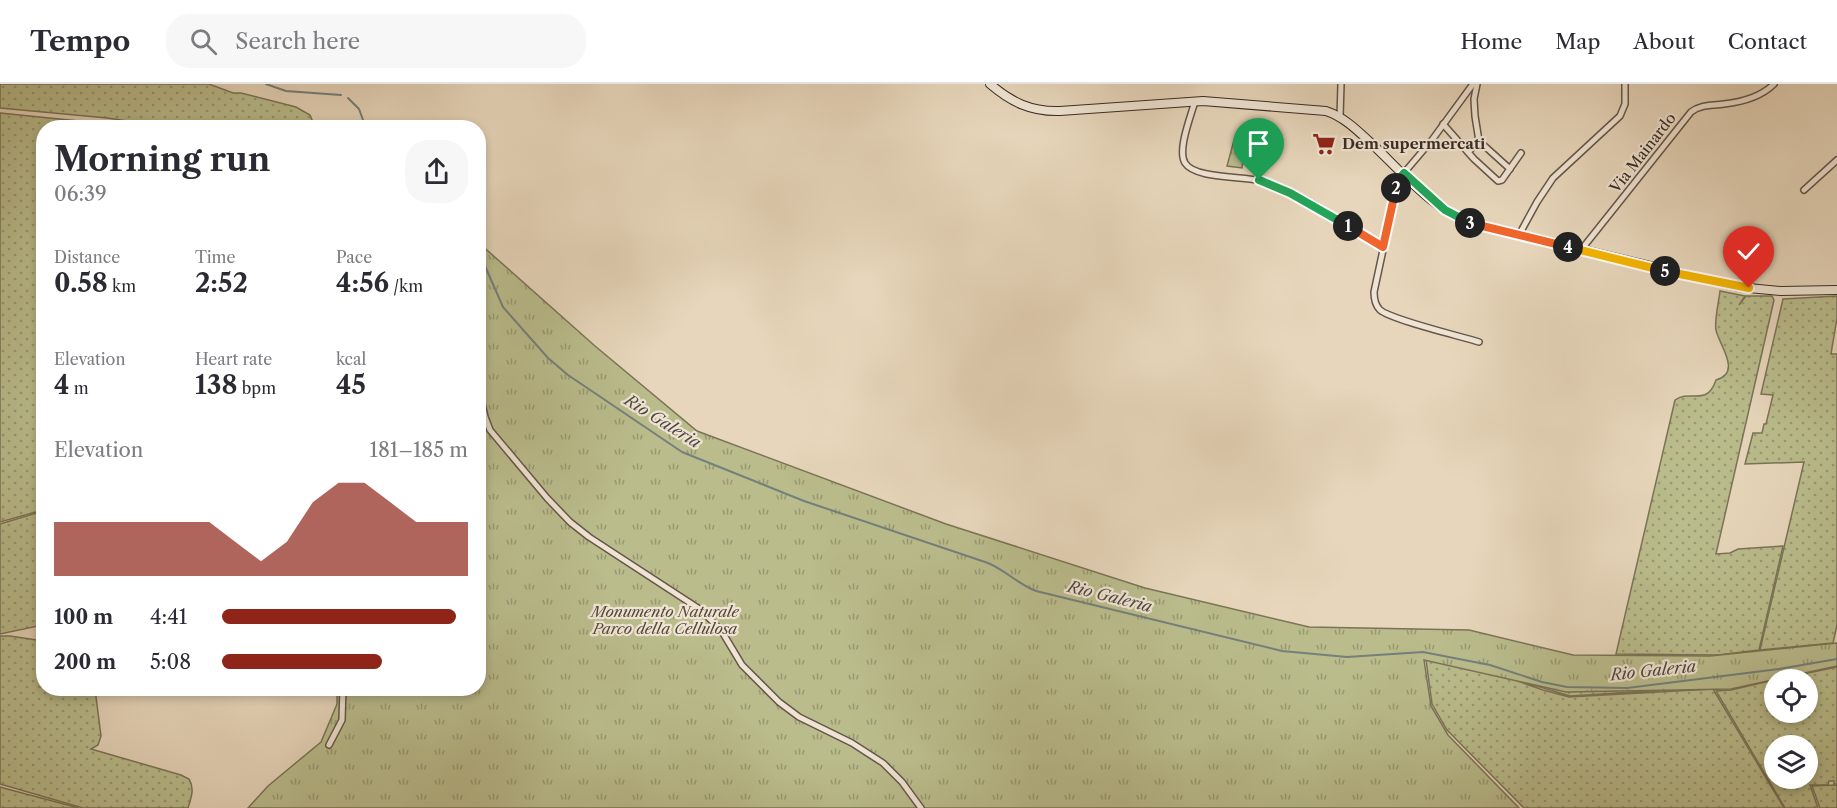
<!DOCTYPE html>
<meta charset="utf-8">
<style>
:root{--surface:#fff;--page:#f7f7f7;--text:#2b2b33;--muted:#7c7c81;--line:#e1e1e2;--accent:#8f2418}
body{margin:0;font-family:"Libre Caslon Text",serif;background:var(--page);color:var(--text);height:100vh;display:flex;flex-direction:column;font-size:22px;white-space:nowrap}
*{box-sizing:border-box;margin:0}
p{font-size:20px;color:var(--muted)}
.icon{flex:none;width:33px;height:33px;fill:none;stroke:currentColor;stroke-width:2;stroke-linecap:round;stroke-linejoin:round}
.map{position:relative;flex:1;overflow:hidden}
.drawer{position:absolute;left:36px;top:36px;width:450px;height:576px;display:flex;flex-direction:column;background:var(--surface);border-radius:24px;box-shadow:0 3px 9px #0003}
.drawer>*{flex:none}
.buttons{position:absolute;left:1764px;top:585px;display:grid;gap:12px}
.buttons a{display:grid;place-items:center;width:54px;height:54px;border-radius:50%;background:var(--surface);box-shadow:0 3px 9px #0003;font-size:30px}
.pin{position:absolute;display:grid;place-items:center;width:51px;height:51px;color:#fff;margin:-62px -26px;border-radius:50% 50% 50% 0;rotate:-45deg;box-shadow:0 0 6px #0007}
.pin .icon{rotate:45deg}
.km{position:absolute;width:30px;height:30px;margin:-15px;border-radius:50%;background:#222;color:#fff;font-size:16px;line-height:30px;text-align:center}
.round{display:grid;place-items:center;flex:none;width:63px;height:63px;border-radius:24px;background:var(--page)}
.summary{display:flex;align-items:center;justify-content:space-between;height:102px;padding:0 18px}
h1{font-size:33px;font-weight:700;line-height:45px}
.figures{display:grid;grid-template-columns:repeat(3,1fr);gap:9px;height:102px;padding:6px 18px}
.figures div{display:grid;align-content:center}
.figures b{font-size:26px;font-weight:700}
.figures small{font-size:16px;font-weight:400}
.figures p{font-size:16px}
.chart{height:168px;padding:12px 18px}
.chart p{display:flex;justify-content:space-between}
.chart svg{width:100%;height:108px;margin-top:6px;fill:var(--accent);opacity:.7}
ul{padding:0 18px;list-style:none;font-size:20px}
li{display:grid;grid-template-columns:96px 72px 1fr;align-items:center;height:45px}
li i{height:15px;border-radius:8px;background:var(--accent)}
header{display:flex;align-items:center;gap:36px;box-sizing:border-box;height:84px;padding:0 30px;background:var(--surface);border-bottom:2px solid var(--line)}
header strong{font-size:28px}
nav{display:flex;gap:33px;margin-inline-start:auto;font-size:21px}
.search{width:420px;height:54px;background:var(--page);display:flex;align-items:center;gap:15px;box-sizing:border-box;padding:0 21px;border-radius:24px;color:var(--muted);font-size:22px}
.map>svg:first-child{display:block}
.grass{fill:url(#grass-dots);stroke:#7a7458;stroke-width:1.5;fill-rule:evenodd}
.park{fill:url(#park-tufts);stroke:#7a7458;stroke-width:1.5}
.lines{fill:none;stroke-linecap:round;stroke-linejoin:round}
.stream{stroke:#73807c;stroke-width:2}
.street-casing{stroke:#66564a;stroke-width:8}
.secondary-casing{stroke:#3b2c25;stroke-width:10}
.street{stroke:#efe4d3;stroke-width:5}
.secondary{stroke:#efe4d3;stroke-width:8}
.split-1-casing{stroke:#fff;stroke-width:12}
.split-2-casing{stroke:#fff;stroke-width:12}
.split-3-casing{stroke:#fff;stroke-width:12}
.split-4-casing{stroke:#fff;stroke-width:12}
.split-5-casing{stroke:#fff;stroke-width:12}
.split-6-casing{stroke:#fff;stroke-width:12}
.split-1{stroke:#22a559;stroke-width:8}
.split-2{stroke:#f0652b;stroke-width:8}
.split-3{stroke:#22a559;stroke-width:8}
.split-4{stroke:#f0652b;stroke-width:8}
.split-5{stroke:#f5b400;stroke-width:8}
.split-6{stroke:#f5b400;stroke-width:8}
.labels{text-anchor:middle;stroke-width:4.5;stroke-linejoin:round;paint-order:stroke}
.poi-label{font-size:15px;font-weight:bold;fill:#3b2c25;stroke:#efe4d3;text-anchor:start}
.street-label{font-size:15px;fill:#3b2c25;stroke:#efe4d3}
.park-label{font-size:15px;font-style:italic;fill:#54493a;stroke:#efe4d3}
.water-label{font-size:16px;font-style:italic;fill:#4e4842;stroke:#efe4d3}
</style>
<header>
<strong>Tempo</strong>
<div class="search"><svg class="icon" aria-label="search" viewBox="0 0 24 24"><circle cx="10" cy="10" r="6"/><path d="M15 15l6 6"/></svg>Search here</div>
<nav><a>Home</a><a>Map</a><a>About</a><a>Contact</a></nav>
</header>
<div class="map">
<svg width="1837" height="724" viewBox="0 0 1837 724">
<defs>
<pattern id="grass-dots" width="8" height="8" patternUnits="userSpaceOnUse" patternTransform="scale(1.5)"><rect width="8" height="8" fill="#babc8c"/><path d="M2 2h.1M6 6h.1" fill="none" stroke="#989972" stroke-width="1.8" stroke-linecap="round"/></pattern>
<pattern id="park-tufts" width="24" height="20" patternUnits="userSpaceOnUse" patternTransform="scale(1.5)"><rect width="24" height="20" fill="#babc8c"/><path d="M3 7l-1-3M5 7V3M7 7l1-3M15 17l-1-3M17 17v-4M19 17l1-3" fill="none" stroke="#989972"/></pattern>
</defs>
<rect width="100%" height="100%" fill="#e7d6bb"/>
<filter id="stains"><feTurbulence type="fractalNoise" baseFrequency=".00333" numOctaves="4"/><feColorMatrix values="0 0 0 0 .2 0 0 0 0 .09 0 0 0 0 .02 0 0 0 .5 -.17"/></filter>
<radialGradient id="worn" r=".72"><stop offset=".6" stop-color="#630" stop-opacity="0"/><stop offset="1" stop-color="#630" stop-opacity=".3"/></radialGradient>
<!-- grass -->
<g class="grass">
<polygon points="0,0 209,0 233,9 241,9 296,23 310,31 315,43 168,43 107,34 0,24"/>
<polygon points="0,29 138,43 44,44 43,426 0,438"/>
<path d="M1720,207l25,5 -6,9 7,-9h26l2,4 -58,254 14,-1 8,-4 45,-3 -24,104 -41,5 -102,-1 59,-254c15,-11 32,7 41,-20 27,-7 2,-37 0,-50 -2,-9 3,-29 4,-39z"/>
<polygon points="1837,212 1837,234 1831,270 1837,270 1837,541 1833,559 1760,566 1804,378 1745,380 1753,349 1762,349 1764,340 1766,340 1773,311 1761,310 1783,215"/>
<polygon points="43,427 43,541 0,550 0,440"/>
<path d="M0,552h10l33,5 1,47 51,1 6,47 -3,9 -7,4 90,26 8,4c6,10 2,19 -1,29h-105l-83,-24z"/>
<polygon points="1426,576 1729,602 1570,612 1500,591 1543,606 1569,613 1713,605 1784,724 1524,724 1447,646 1432,620"/>
<path d="M1837,583v117h-3v-3h-5l-1,4h-18l8,23h-33l-69,-117 15,-1 43,-10v32h34v-32l-29,-1zM1774,662h34v32h-34z"/>
<polygon points="1837,701 1837,724 1820,724 1812,702"/>
<polygon points="0,703 11,706 79,724 0,724"/>
</g>
<!-- park -->
<g class="park">
<polygon points="1234,56 1245,57 1242,84 1227,82"/>
<polygon points="479,159 595,262 697,347 946,440 1145,504 1309,543 1469,546 1573,571 1710,572 1837,559 1837,582 1731,605 1566,608 1424,576 1431,622 1448,651 1519,724 248,724 268,702 321,658 337,620 337,605 478,604"/>
</g>
<g class="lines">
<!-- stream -->
<g class="stream">
<polyline points="266,0 286,7 341,11"/>
<polyline points="348,14 359,25 366,44"/>
<path d="M478,172l7,10 18,41 45,51 20,17 114,77 122,49 184,62c17,7 30,21 48,28l246,60 65,6 76,-5 67,13 52,17 25,5 60,1 152,-19 58,-10"/>
</g>
<!-- street casing -->
<g class="street-casing">
<g id="street">
<path d="M1473,0l-41,56 -34,40 -24,112c0,7 1,13 6,18 12,10 80,26 99,32"/>
<path d="M1195,17c-4,15 -18,49 -10,62 10,16 58,13 76,18 39,10 86,45 122,66"/>
<polyline points="1340,33 1341,0"/>
<polyline points="1443,40 1474,75 1498,97 1502,96 1521,69"/>
<polyline points="1479,57 1510,85"/>
<polyline points="1468,68 1479,57 1475,32 1474,15 1477,0"/>
<polyline points="1804,106 1837,76"/>
<polyline points="1519,151 1537,118 1553,94 1620,32 1625,20 1625,0"/>
<path d="M1581,166l110,-138c10,-8 22,-6 33,-8 18,-2 37,-7 50,-20"/>
<polyline points="478,302 485,333 490,346 547,414 570,438 589,453 701,526 721,546 742,581 779,618 799,633 852,659 883,679 902,698 921,724"/>
<polyline points="329,661 342,636 343,604"/>
</g>
</g>
<!-- secondary casing -->
<g class="secondary-casing">
<path id="secondary" d="M990,0c21,18 41,28 70,27l143,-10 123,10c18,6 31,19 45,32 29,27 62,67 100,80l267,64 43,4 56,-1"/>
</g>
<!-- street -->
<use href="#street" class="street"/>
<!-- secondary -->
<use href="#secondary" class="secondary"/>
</g>
<g class="lines">
<!-- split-1 casing -->
<g class="split-1-casing">
<polyline id="split-1" points="1259,96 1290,109 1348,142"/>
</g>
<!-- split-2 casing -->
<g class="split-2-casing">
<polyline id="split-2" points="1348,142 1383,163 1396,104"/>
</g>
<!-- split-3 casing -->
<g class="split-3-casing">
<polyline id="split-3" points="1396,104 1398,96 1404,89 1445,126 1470,139"/>
</g>
<!-- split-4 casing -->
<g class="split-4-casing">
<polyline id="split-4" points="1470,139 1568,163"/>
</g>
<!-- split-5 casing -->
<g class="split-5-casing">
<polyline id="split-5" points="1568,163 1665,187"/>
</g>
<!-- split-6 casing -->
<g class="split-6-casing">
<polyline id="split-6" points="1665,187 1749,204"/>
</g>
<!-- split-1 -->
<use href="#split-1" class="split-1"/>
<!-- split-2 -->
<use href="#split-2" class="split-2"/>
<!-- split-3 -->
<use href="#split-3" class="split-3"/>
<!-- split-4 -->
<use href="#split-4" class="split-4"/>
<!-- split-5 -->
<use href="#split-5" class="split-5"/>
<!-- split-6 -->
<use href="#split-6" class="split-6"/>
</g>
<!-- icons -->
<defs>
<g id="supermarket-bare" transform="scale(1.8)"><path d="M-6-5.5h2.5l.6 2H6L4.5 2H-2.5L-4.4-4H-6ZM-1.5 3.2a1.3 1.3 0 1 0 .1 0ZM3 3.2a1.3 1.3 0 1 0 .1 0Z" fill="#8f2418" stroke="#efe4d3" stroke-width="2.5" paint-order="stroke"/></g>
</defs>
<g fill-rule="evenodd">
<use href="#supermarket-bare" x="1324" y="60"/>
</g>
<g class="labels">
<!-- poi labels -->
<g class="poi-label">
<text x="1342" y="65">Dem supermercati</text>
</g>
<!-- street labels -->
<g class="street-label">
<text transform="translate(1643 69) rotate(-52)" y="5">Via Mainardo</text>
</g>
<!-- park labels -->
<g class="park-label">
<text x="665" y="533">Monumento Naturale<tspan x="665" dy="17">Parco della Cellulosa</tspan></text>
</g>
<!-- water labels -->
<g class="water-label">
<text transform="translate(663 337) rotate(32)" y="6">Rio Galeria</text>
<text transform="translate(1110 512) rotate(14)" y="6">Rio Galeria</text>
<text transform="translate(1653 586) rotate(-6)" y="6">Rio Galeria</text>
</g>
</g>
<rect width="100%" height="100%" filter="url(#stains)"/>
<rect width="100%" height="100%" fill="url(#worn)"/>
</svg>
<div class="buttons">
<a><svg class="icon" aria-label="locate" viewBox="0 0 24 24"><circle cx="12" cy="12" r="6"/><path d="M12 2v4M12 18v4M2 12h4M18 12h4"/></svg></a>
<a><svg class="icon" aria-label="layers" viewBox="0 0 24 24"><path d="M12 4l9 5-9 5-9-5zM3 14l9 5 9-5"/></svg></a>
</div>
<div class="pin" style="left:1259px;top:96px;background:#1e9e55"><svg class="icon" aria-label="arrive" viewBox="0 0 24 24"><path d="M6 21V4h12l-3 4 3 4H6"/></svg></div>
<div class="pin" style="left:1749px;top:204px;background:#d93025"><svg class="icon" aria-label="check" viewBox="0 0 24 24"><path d="M5 12l5 5 9-10"/></svg></div>
<b class="km" style="left:1348px;top:142px">1</b>
<b class="km" style="left:1396px;top:104px">2</b>
<b class="km" style="left:1470px;top:139px">3</b>
<b class="km" style="left:1568px;top:163px">4</b>
<b class="km" style="left:1665px;top:187px">5</b>
<section class="drawer">
<div class="summary"><div><h1>Morning run</h1><p>06:39</p></div><a class="round"><svg class="icon" aria-label="share" viewBox="0 0 24 24"><path d="M12 15V3M7 8l5-5 5 5M5 13v7h14v-7"/></svg></a></div>
<div class="figures">
<div><p>Distance</p><b>0.58<small> km</small></b></div>
<div><p>Time</p><b>2:52</b></div>
<div><p>Pace</p><b>4:56<small> /km</small></b></div>
</div>
<div class="figures">
<div><p>Elevation</p><b>4<small> m</small></b></div>
<div><p>Heart rate</p><b>138<small> bpm</small></b></div>
<div><p>kcal</p><b>45</b></div>
</div>
<div class="chart"><p><span>Elevation</span>181–185 m</p>
<svg viewBox="0 0 160 44" preserveAspectRatio="none"><path d="M0 44V22L10 22L20 22L30 22L40 22L50 22L60 22L70 30L80 38L90 30L100 14L110 6L120 6L130 14L140 22L150 22L160 22V44z"/></svg>
</div>
<ul>
<li><b>100 m</b>4:41<i style="width:95%"></i></li>
<li><b>200 m</b>5:08<i style="width:65%"></i></li>
</ul>
</section>
</div>
